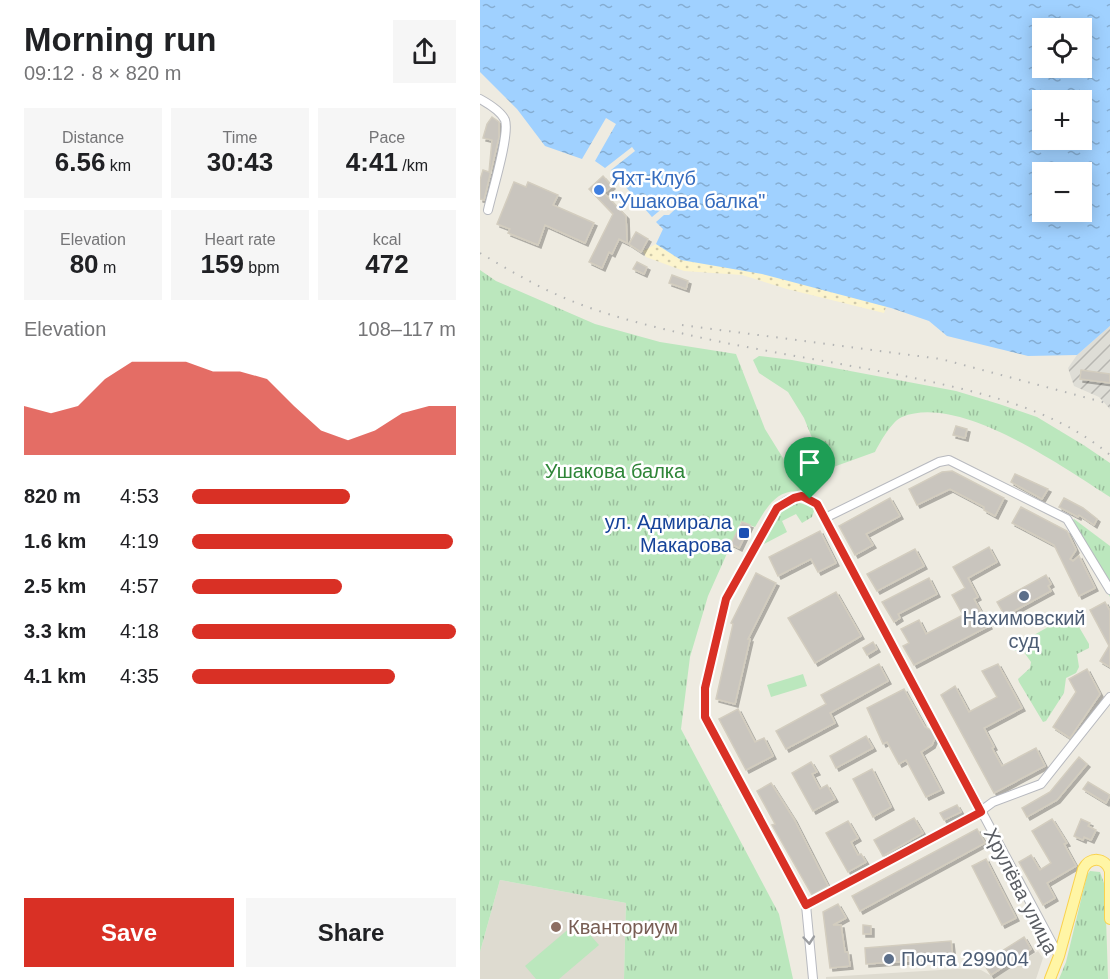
<!DOCTYPE html>
<meta charset="utf-8">
<style>
:root{--surface:#fff;--page:#f6f6f6;--text:#202124;--muted:#757577;--accent:#d93025}
body{margin:0;font-family:Arial,sans-serif;background:var(--page);color:var(--text);height:100vh;display:flex;flex-direction:column;font-size:22px;white-space:nowrap}
*{box-sizing:border-box;margin:0}
p{font-size:20px;color:var(--muted)}
.icon{flex:none;width:33px;height:33px;fill:none;stroke:currentColor;stroke-width:2;stroke-linecap:round;stroke-linejoin:round}
.map{position:relative;flex:1;overflow:hidden}
.sheet{display:flex;flex-direction:column;background:var(--surface);width:480px}
.sheet>*{flex:none}
.fabs{position:absolute;left:552px;top:18px;display:grid;gap:12px}
.fabs a{display:grid;place-items:center;width:60px;height:60px;border-radius:0px;background:var(--surface);box-shadow:0 3px 15px #0003;font-size:30px}
.pin{position:absolute;display:grid;place-items:center;width:51px;height:51px;color:#fff;margin:-62px -26px;border-radius:50% 50% 50% 0;rotate:-45deg;box-shadow:0 0 6px #0007}
.pin .icon{rotate:45deg}
.round{display:grid;place-items:center;flex:none;width:63px;height:63px;border-radius:0px;background:var(--page)}
.headline{display:flex;align-items:center;justify-content:space-between;height:102px;padding:0 24px}
h1{font-size:33px;font-weight:600;line-height:45px}
.stats{display:grid;grid-template-columns:repeat(3,1fr);gap:9px;height:102px;padding:6px 24px}
.stats div{display:grid;align-content:center;border-radius:0px;background:var(--page);text-align:center}
.stats b{font-size:26px;font-weight:600}
.stats small{font-size:16px;font-weight:400}
.stats p{font-size:16px}
.chart{height:168px;padding:12px 24px}
.chart p{display:flex;justify-content:space-between}
.chart svg{width:100%;height:108px;margin-top:6px;fill:var(--accent);opacity:.7}
.primary-button{display:flex;gap:12px;margin-top:auto;padding:12px 24px}
.primary-button a{flex:1;height:69px;border-radius:0px;background:var(--accent);color:#fff;font-size:24px;font-weight:600;line-height:69px;text-align:center}
.primary-button a+a{background:var(--page);color:var(--text)}
ul{padding:0 24px;list-style:none;font-size:20px}
li{display:grid;grid-template-columns:96px 72px 1fr;align-items:center;height:45px}
li i{height:15px;border-radius:8px;background:var(--accent)}
main{display:flex;flex:1;min-height:0}
.map>svg:first-child{display:block}
.industrial{fill:url(#industrial-furrows)}
.education{fill:#dedbd0}
.grass{fill:url(#grass-tufts)}
.sand{fill:url(#sand-dots)}
.pitch{fill:#bbe7bd}
.water{fill:url(#water-ripples);fill-rule:evenodd}
.building{fill:#c9c5be;stroke:#d3cdbf;stroke-width:1.5;filter:url(#shadow)}
.lines{fill:none;stroke-linecap:round;stroke-linejoin:round}
.minor-casing{stroke:#b7b9bf;stroke-width:10}
.major-casing{stroke:#fad24d;stroke-width:12}
.minor{stroke:#fff;stroke-width:8}
.major{stroke:#fff5a5;stroke-width:10}
.rail{stroke:#b3b4b4;stroke-width:2;stroke-dasharray:1.5 8;stroke-linecap:butt}
.oneway{stroke:#9c9ea1}
.route-casing{stroke:#fff;stroke-width:12}
.route{stroke:#d93025;stroke-width:8}
.shop-dot{fill:#3f7fe0;stroke:#fff;stroke-width:2}
.transit-dot{fill:#1a4fb4;stroke:#fff;stroke-width:2}
.service-dot{fill:#5c6f8a;stroke:#fff;stroke-width:2}
.education-dot{fill:#8d6e63;stroke:#fff;stroke-width:2}
.labels{text-anchor:middle;stroke-width:5;stroke-linejoin:round;paint-order:stroke}
.shop-label{font-size:20px;fill:#366cbe;stroke:#fff;text-anchor:start}
.park-label{font-size:20px;fill:#2e8537;stroke:#fff}
.transit-label{font-size:20px;fill:#164399;stroke:#fff;text-anchor:end}
.service-label{font-size:20px;fill:#4e5e75;stroke:#fff}
.street-label{font-size:20px;fill:#5a5d63;stroke:#fff}
.education-label{font-size:20px;fill:#785e54;stroke:#fff;text-anchor:start}
</style>
<main>
<section class="sheet">
<div class="headline"><div><h1>Morning run</h1><p>09:12 · 8 × 820 m</p></div><a class="round"><svg class="icon" aria-label="share" viewBox="0 0 24 24"><path d="M12 15V3M7 8l5-5 5 5M5 13v7h14v-7"/></svg></a></div>
<div class="stats">
<div><p>Distance</p><b>6.56<small> km</small></b></div>
<div><p>Time</p><b>30:43</b></div>
<div><p>Pace</p><b>4:41<small> /km</small></b></div>
</div>
<div class="stats">
<div><p>Elevation</p><b>80<small> m</small></b></div>
<div><p>Heart rate</p><b>159<small> bpm</small></b></div>
<div><p>kcal</p><b>472</b></div>
</div>
<div class="chart"><p><span>Elevation</span>108–117 m</p>
<svg viewBox="0 0 160 44" preserveAspectRatio="none"><path d="M0 44V24L10 27L20 24L30 13L40 6L50 6L60 6L70 10L80 10L90 13L100 24L110 34L120 38L130 34L140 27L150 24L160 24V44z"/></svg>
</div>
<ul>
<li><b>820 m</b>4:53<i style="width:60%"></i></li>
<li><b>1.6 km</b>4:19<i style="width:99%"></i></li>
<li><b>2.5 km</b>4:57<i style="width:57%"></i></li>
<li><b>3.3 km</b>4:18<i style="width:100%"></i></li>
<li><b>4.1 km</b>4:35<i style="width:77%"></i></li>
</ul>
<div class="primary-button"><a>Save</a><a>Share</a></div>
</section>
<div class="map">
<svg width="630" height="979" viewBox="0 0 630 979">
<defs>
<pattern id="industrial-furrows" width="10" height="10" patternUnits="userSpaceOnUse" patternTransform="scale(1.5)"><rect width="10" height="10" fill="#deddd6"/><path d="M-1 1l2-2M0 10L10 0M9 11l2-2" fill="none" stroke="#b7b6b1"/></pattern>
<pattern id="grass-tufts" width="24" height="20" patternUnits="userSpaceOnUse" patternTransform="scale(1.5)"><rect width="24" height="20" fill="#bbe7bd"/><path d="M3 7l-1-3M5 7V3M7 7l1-3M15 17l-1-3M17 17v-4M19 17l1-3" fill="none" stroke="#9bbe9d"/></pattern>
<pattern id="sand-dots" width="8" height="8" patternUnits="userSpaceOnUse" patternTransform="scale(1.5)"><rect width="8" height="8" fill="#fcf4cd"/><path d="M2 2h.1M6 6h.1" fill="none" stroke="#cfc9aa" stroke-width="1.8" stroke-linecap="round"/></pattern>
<pattern id="water-ripples" width="26" height="14" patternUnits="userSpaceOnUse" patternTransform="scale(1.5)"><rect width="26" height="14" fill="#a0d1ff"/><path d="M2 4q2-2 4 0t4 0M15 11q2-2 4 0t4 0" fill="none" stroke="#85add2"/></pattern>
<filter id="shadow"><feDropShadow dx="3" dy="3" stdDeviation="0" flood-color="#0004"/></filter>
</defs>
<rect width="100%" height="100%" fill="#eeebe1"/>
<!-- industrial -->
<polygon class="industrial" points="630,326 630,409 619,397 594,386 588,368 597,355"/>
<!-- education -->
<g class="education">
<polygon points="20,880 146,903 144,979 0,979 0,952"/>
<polygon points="558,951 563,958 556,979 346,979 346,977 477,969 501,970 515,978"/>
</g>
<!-- grass -->
<g class="grass">
<path d="M0,270l16,11 99,43 65,18 76,12 29,75 39,63c-27,-5 -37,15 -49,35l-14,-5 -33,74 -18,61 -9,72 98,185 14,65h-169l2,-76 -126,-23 -20,72z"/>
<path d="M279,356l33,4 164,31 43,13 38,13 48,29 25,17v34c-47,-30 -151,-104 -208,-80 -10,4 -22,25 -27,35l-50,18 -21,-52 -16,-26 -29,-19 -6,-13z"/>
<path d="M320,503l15,5 -3,9 -10,6 -6,-9 -14,7 5,11 -23,12c9,-23 10,-35 36,-41z"/>
<polygon points="594,519 630,546 630,597 590,523"/>
<polygon points="589,615 592,615 609,644 609,648 597,654 599,667 596,673 586,678 584,693 566,721 563,722 539,682 538,679 550,668 551,662 541,648 535,651 533,647"/>
<polygon points="610,871 620,872 625,886 628,979 579,979 586,962 607,875"/>
</g>
<!-- sand -->
<polygon class="sand" points="176,244 199,257 409,298 404,313 307,289 262,275 204,271 166,257 163,251"/>
<!-- pitch -->
<g class="pitch">
<polygon points="323,674 327,686 291,697 287,685"/>
<polygon points="98,921 119,945 79,979 56,979 45,966"/>
</g>
<!-- water -->
<path class="water" d="M0,0h630v326l-33,29 -49,1 -81,-20 -18,-15 -38,-13 -129,-34 -81,-14 -25,-16 7,-15 -7,-7 8,-7h5l18,-17 -1,-3 -6,5 -4,-3 -24,20 -41,-47 24,-19 -3,-4 -27,21 -10,-7 21,-37 -10,-6 -24,41 -37,-13 -28,-37 -37,-37zM562,28h40v40h-40zM562,100h40v40h-40zM562,172h40v40h-40z"/>
<!-- building -->
<g class="building">
<polygon points="12,117 19,122 19,137 4,200 0,199 0,180 3,170 9,172 12,140 3,138 7,124"/>
<polygon points="123,176 132,186 124,193 146,216 147,243 139,239 132,254 129,252 122,268 109,262 133,214 109,189"/>
<polygon points="34,182 46,187 48,182 78,195 73,205 114,223 105,243 65,225 58,245 28,233 30,229 17,224"/>
<polygon points="156,232 168,239 161,252 149,244"/>
<polygon points="157,262 167,267 164,274 153,269"/>
<polygon points="192,275 208,281 206,289 189,283"/>
<polygon points="601,370 630,374 630,383 600,379"/>
<polygon points="476,426 487,429 485,438 473,435"/>
<polygon points="472,471 524,498 515,516 504,510 504,507 470,489 437,505 429,489 462,472"/>
<polygon points="535,474 568,489 562,499 531,482"/>
<polygon points="410,498 420,516 386,534 393,545 375,555 359,526"/>
<polygon points="584,498 603,508 617,519 614,525 599,515 598,517 579,507"/>
<polygon points="541,507 587,531 596,550 590,559 593,561 599,556 615,588 599,596 574,545 532,523"/>
<polygon points="262,522 270,525 259,548 251,544"/>
<polygon points="340,531 356,563 338,572 331,559 298,576 289,557"/>
<polygon points="509,547 517,562 488,578 498,597 494,599 509,626 434,665 423,646 429,643 421,629 439,620 446,634 483,615 472,595 485,588 473,567"/>
<polygon points="435,549 444,566 397,591 387,574"/>
<polygon points="276,573 296,583 268,639 270,639 255,704 236,699 253,624 251,623"/>
<polygon points="566,575 571,584 568,586 571,591 525,616 517,602"/>
<polygon points="449,578 457,594 418,614 420,618 414,622 402,602"/>
<polygon points="356,592 381,636 335,663 308,618"/>
<polygon points="625,602 630,611 630,667 620,661 629,646 610,610"/>
<polygon points="393,642 397,649 387,655 383,648"/>
<polygon points="399,664 408,681 350,713 355,723 306,749 296,731 346,704 341,695"/>
<polygon points="518,664 542,708 504,728 514,747 512,748 522,766 556,748 565,766 514,793 461,695 475,686 489,712 517,697 502,671"/>
<polygon points="607,669 620,694 590,738 573,727 596,692 589,679"/>
<polygon points="424,689 445,727 451,730 455,738 452,745 441,752 461,790 446,797 426,760 419,764 407,742 403,744 387,708"/>
<polygon points="258,709 275,742 284,738 293,756 266,770 239,719"/>
<polygon points="386,736 393,748 356,768 350,756"/>
<polygon points="599,757 607,764 577,800 547,817 542,808 570,792"/>
<polygon points="331,762 337,772 332,774 340,789 347,785 355,799 333,811 312,773"/>
<polygon points="392,769 411,807 393,817 373,779"/>
<polygon points="608,782 630,795 626,803 603,789"/>
<polygon points="291,783 314,819 348,886 332,895 292,825 295,824 277,791"/>
<polygon points="477,805 481,812 464,820 460,813"/>
<polygon points="434,818 443,833 403,856 394,840"/>
<polygon points="572,819 587,843 584,844 596,866 567,883 575,898 563,905 539,862 551,855 560,870 571,863 552,831"/>
<polygon points="601,819 610,823 608,826 616,830 611,840 604,837 603,840 594,836"/>
<polygon points="368,821 378,838 371,842 378,855 381,854 386,862 368,872 346,833"/>
<polygon points="497,829 505,843 380,911 372,896"/>
<polygon points="506,859 536,918 522,925 492,866"/>
<polygon points="358,904 366,918 353,925 361,925 365,952 368,952 370,966 350,968 343,912"/>
<polygon points="383,925 391,926 391,934 383,934"/>
<polygon points="544,937 551,949 511,975 503,963"/>
<polygon points="471,941 473,958 386,964 385,948"/>
</g>
<g class="lines">
<!-- minor casing -->
<g class="minor-casing">
<g id="minor">
<path d="M0,99c9,5 21,12 25,21 5,15 -13,72 -17,90"/>
<polyline points="345,518 459,462 469,460 587,519 630,590"/>
<polyline points="326,905 494,816 513,802 561,784 630,697"/>
<path d="M333,979l-7,-74 -101,-188v-29l21,-89 51,-91c12,-12 27,-15 40,-4l242,452"/>
</g>
</g>
<!-- major casing -->
<g class="major-casing">
<path id="major" d="M570,979l9,-23 24,-87c7,-13 22,-12 27,2v48"/>
</g>
<!-- minor -->
<use href="#minor" class="minor"/>
<!-- major -->
<use href="#major" class="major"/>
<!-- rail -->
<g class="rail">
<path d="M0,253c26,15 52,31 80,43 36,16 74,26 112,35 78,19 159,30 237,46 70,15 145,31 201,78"/>
<polyline points="202,325 461,359 630,404"/>
</g>
</g>
<!-- one-way arrows -->
<defs><path id="oneway-chevron" d="M-2-3.5L2.5 0L-2 3.5" fill="none" stroke-width="1.6" stroke-linecap="round" stroke-linejoin="round" transform="scale(1.5)"/></defs>
<use class="oneway" href="#oneway-chevron" transform="translate(329 940) rotate(85)"/>
<g class="lines">
<!-- route casing -->
<g class="route-casing">
<polygon id="route" points="322,496 337,504 501,812 326,905 225,717 225,688 246,599 297,508 314,498"/>
</g>
<!-- route -->
<use href="#route" class="route"/>
</g>
<!-- markers -->
<circle class="shop-dot" cx="119" cy="190" r="6"/>
<rect class="transit-dot" x="258" y="527" width="12" height="12" rx="3"/>
<g class="service-dot">
<circle cx="544" cy="596" r="6"/>
<circle cx="409" cy="959" r="6"/>
</g>
<circle class="education-dot" cx="76" cy="927" r="6"/>
<g class="labels">
<!-- shop labels -->
<g class="shop-label">
<text x="131" y="185">Яхт-Клуб<tspan x="131" dy="23">"Ушакова балка"</tspan></text>
</g>
<!-- park labels -->
<g class="park-label">
<text x="135" y="478">Ушакова балка</text>
</g>
<!-- transit labels -->
<g class="transit-label">
<text x="252" y="529">ул. Адмирала<tspan x="252" dy="23">Макарова</tspan></text>
</g>
<!-- service labels -->
<g class="service-label">
<text x="544" y="625">Нахимовский<tspan x="544" dy="23">суд</tspan></text>
<text x="421" y="966" text-anchor="start">Почта 299004</text>
</g>
<!-- street labels -->
<g class="street-label">
<text transform="translate(541 891) rotate(63)" y="7">Хрулёва улица</text>
</g>
<!-- education labels -->
<g class="education-label">
<text x="88" y="934">Кванториум</text>
</g>
</g>
</svg>
<div class="fabs">
<a><svg class="icon" aria-label="locate" viewBox="0 0 24 24"><circle cx="12" cy="12" r="6"/><path d="M12 2v4M12 18v4M2 12h4M18 12h4"/></svg></a>
<a>+</a>
<a>−</a>
</div>
<div class="pin" style="left:330px;top:499px;background:#1e9e55"><svg class="icon" aria-label="arrive" viewBox="0 0 24 24"><path d="M6 21V4h12l-3 4 3 4H6"/></svg></div>
</div>
</main>
